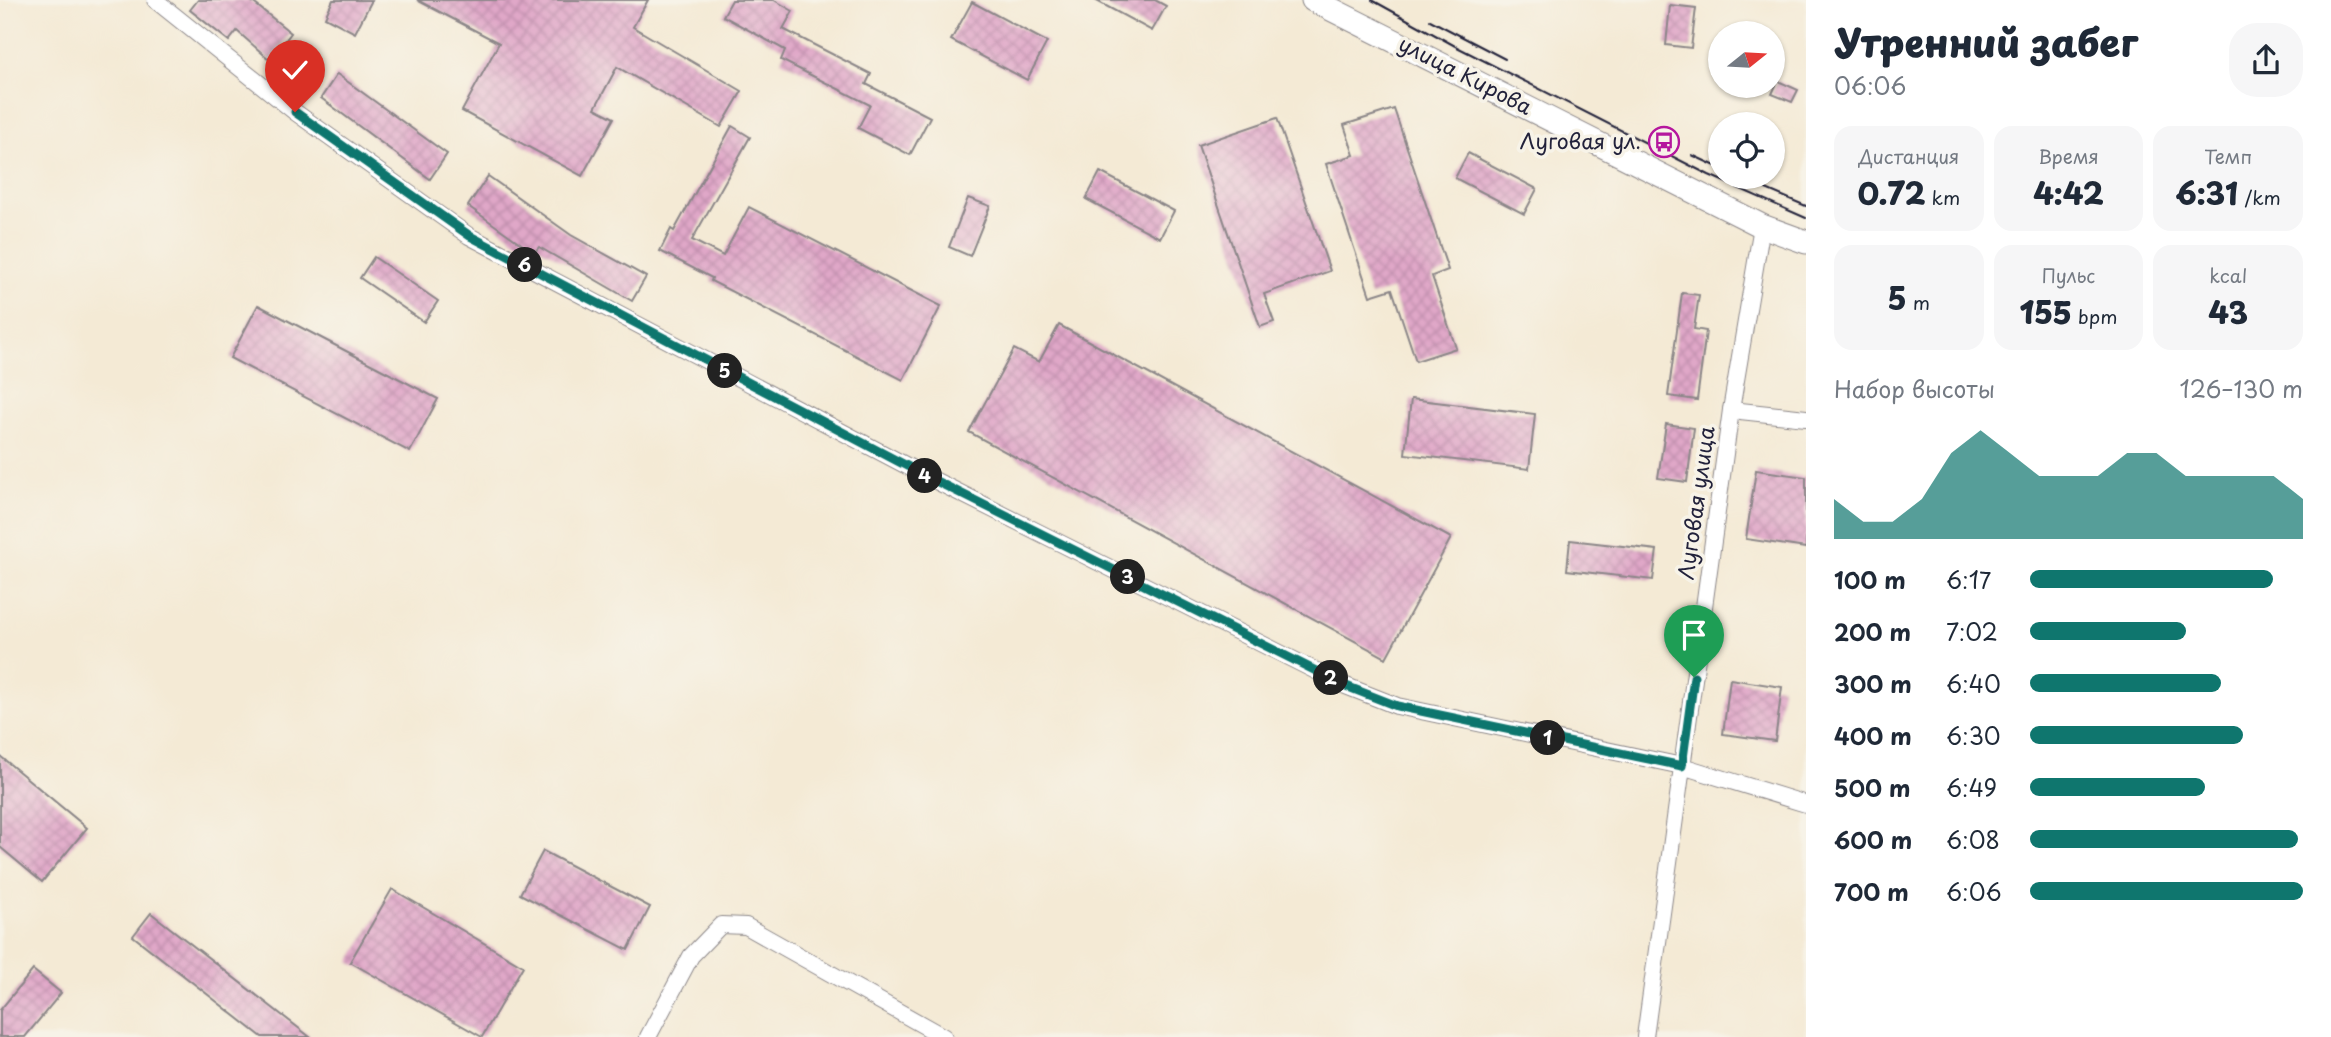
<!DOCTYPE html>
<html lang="ru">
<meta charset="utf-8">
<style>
:root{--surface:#fff;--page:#f6f6f7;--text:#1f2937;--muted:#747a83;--accent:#0f766e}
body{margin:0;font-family:"Playpen Sans",sans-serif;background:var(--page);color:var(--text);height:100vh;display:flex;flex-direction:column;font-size:26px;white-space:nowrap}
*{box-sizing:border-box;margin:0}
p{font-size:23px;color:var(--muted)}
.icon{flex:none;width:38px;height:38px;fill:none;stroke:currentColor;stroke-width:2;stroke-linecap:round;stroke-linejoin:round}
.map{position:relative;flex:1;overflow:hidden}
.side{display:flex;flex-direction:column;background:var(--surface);width:525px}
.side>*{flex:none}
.needle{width:46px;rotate:72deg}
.fabs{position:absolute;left:1708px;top:21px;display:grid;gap:14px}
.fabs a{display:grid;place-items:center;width:77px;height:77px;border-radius:50%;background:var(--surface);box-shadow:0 2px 5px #0004;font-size:35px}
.pin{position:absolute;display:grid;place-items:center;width:60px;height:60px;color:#fff;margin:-72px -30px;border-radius:50% 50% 50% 0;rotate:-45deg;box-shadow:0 0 7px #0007}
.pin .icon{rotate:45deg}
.km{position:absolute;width:35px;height:35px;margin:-18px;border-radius:50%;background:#222;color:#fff;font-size:19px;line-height:35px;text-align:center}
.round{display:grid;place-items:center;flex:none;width:74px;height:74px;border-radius:28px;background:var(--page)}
.summary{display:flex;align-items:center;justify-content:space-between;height:119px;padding:0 28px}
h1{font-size:38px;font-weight:800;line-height:52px}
.metrics{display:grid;grid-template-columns:repeat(3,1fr);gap:10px;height:119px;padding:7px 28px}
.metrics div{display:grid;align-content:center;border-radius:18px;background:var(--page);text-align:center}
.metrics b{font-size:30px;font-weight:800}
.metrics small{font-size:19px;font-weight:400}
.metrics p{font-size:19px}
.chart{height:196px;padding:14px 28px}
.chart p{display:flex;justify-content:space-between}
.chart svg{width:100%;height:126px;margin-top:7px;fill:var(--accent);opacity:.7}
ul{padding:0 28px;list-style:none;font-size:23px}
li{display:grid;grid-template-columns:112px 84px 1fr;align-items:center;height:52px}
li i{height:18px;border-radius:9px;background:var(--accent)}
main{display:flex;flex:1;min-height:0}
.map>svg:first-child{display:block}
.building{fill:url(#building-cross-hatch)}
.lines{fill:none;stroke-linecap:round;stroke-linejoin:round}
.minor-casing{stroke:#8b8688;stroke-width:18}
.secondary-casing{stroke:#8b8688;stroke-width:25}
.minor{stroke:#fff;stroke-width:16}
.secondary{stroke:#fff;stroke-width:23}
.tram{stroke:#22223b;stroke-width:2}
.route-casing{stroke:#fff;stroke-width:14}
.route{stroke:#0f766e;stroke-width:9}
.labels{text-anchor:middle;stroke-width:7;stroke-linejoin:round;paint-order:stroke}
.street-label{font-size:21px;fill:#22223b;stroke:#f7f3e8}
.poi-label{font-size:21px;fill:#22223b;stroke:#f7f3e8;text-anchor:end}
</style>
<main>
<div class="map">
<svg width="1806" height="1037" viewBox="0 0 1806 1037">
<defs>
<pattern id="building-cross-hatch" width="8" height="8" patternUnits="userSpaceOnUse" patternTransform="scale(1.75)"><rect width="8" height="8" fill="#e0a7c8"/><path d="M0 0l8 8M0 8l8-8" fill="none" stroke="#c08fad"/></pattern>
</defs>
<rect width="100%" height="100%" fill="#f7f3e8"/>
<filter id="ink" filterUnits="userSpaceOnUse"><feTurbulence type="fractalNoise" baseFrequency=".0143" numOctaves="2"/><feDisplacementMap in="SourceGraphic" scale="14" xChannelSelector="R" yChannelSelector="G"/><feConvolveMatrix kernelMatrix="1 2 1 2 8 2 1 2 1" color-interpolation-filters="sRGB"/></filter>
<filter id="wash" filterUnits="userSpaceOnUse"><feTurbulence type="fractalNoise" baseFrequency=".00686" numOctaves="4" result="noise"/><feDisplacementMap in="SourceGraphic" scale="28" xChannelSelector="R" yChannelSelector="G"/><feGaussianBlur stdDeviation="1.57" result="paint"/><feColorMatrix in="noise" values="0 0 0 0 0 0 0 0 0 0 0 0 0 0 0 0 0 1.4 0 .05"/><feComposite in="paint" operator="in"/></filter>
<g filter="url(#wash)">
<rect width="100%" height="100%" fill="#f4ead5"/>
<g id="blocks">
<!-- building -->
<g class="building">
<polygon points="198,0 250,0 291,33 270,60 237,31 229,41 190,10"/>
<polygon points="333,0 372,0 355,33 325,17"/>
<polygon points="417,0 648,0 633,27 742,91 721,127 617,67 595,108 614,118 582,176 462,111 499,43"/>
<polygon points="732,0 774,0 793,11 783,29 871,74 866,84 930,117 910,155 858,128 870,105 781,60 785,50 723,16"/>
<polygon points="1095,0 1155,0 1166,6 1152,31"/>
<polygon points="972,2 1047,42 1027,80 951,40"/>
<polygon points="1670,5 1696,8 1691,48 1666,45"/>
<polygon points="337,74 447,154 430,179 321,98"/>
<polygon points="1778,81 1798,90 1792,102 1772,94"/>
<polygon points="1394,109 1448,270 1432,276 1456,348 1416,361 1392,289 1370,296 1326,164 1354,155 1344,125"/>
<polygon points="1277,118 1330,271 1264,294 1274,322 1260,327 1198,145"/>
<polygon points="732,126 750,137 692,240 723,256 749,207 941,306 903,380 711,281 712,278 660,251 671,229 674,231"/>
<polygon points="1468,153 1537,189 1524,214 1455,178"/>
<polygon points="1100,172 1174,211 1160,238 1086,199"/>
<polygon points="488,176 571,235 646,277 632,301 539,247 534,253 468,206"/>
<polygon points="968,198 990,206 970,256 949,247"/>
<polygon points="374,257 438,301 424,322 360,278"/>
<polygon points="1682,293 1699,295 1694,329 1706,331 1697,400 1668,396"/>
<polygon points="258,305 438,399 410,452 230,358"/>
<polygon points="1059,325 1451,538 1386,658 969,432 1014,349 1039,362"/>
<polygon points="1411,399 1535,414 1529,469 1405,454"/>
<polygon points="1666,424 1694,428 1687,482 1658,478"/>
<polygon points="1756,470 1806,477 1806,548 1746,539"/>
<polygon points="1570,540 1657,550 1653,580 1567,570"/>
<polygon points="1730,679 1782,687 1775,741 1723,734"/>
<polygon points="0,756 87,828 42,882 0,847"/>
<polygon points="543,851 650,907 628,950 520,894"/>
<polygon points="392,889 523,966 482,1037 350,962"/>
<polygon points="151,913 310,1037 262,1037 133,936"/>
<polygon points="33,970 61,993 25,1037 0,1037 0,1010"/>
</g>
</g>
</g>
<g filter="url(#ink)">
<use href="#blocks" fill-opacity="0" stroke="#8b8688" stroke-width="2"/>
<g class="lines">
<!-- minor casing -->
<g class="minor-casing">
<g id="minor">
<polyline points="155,0 295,112 469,236 926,476 1346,686 1397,706 1682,766 1806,804"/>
<polyline points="1731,410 1806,418"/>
<polyline points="648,1037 691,956 721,925 746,926 944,1037"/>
<polyline points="1645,1037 1731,410 1762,226"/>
</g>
</g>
<!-- secondary casing -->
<g class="secondary-casing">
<polyline id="secondary" points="1313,0 1762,226 1806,242"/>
</g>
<!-- minor -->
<use href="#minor" class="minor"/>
<!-- secondary -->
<use href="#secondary" class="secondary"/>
<!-- tram -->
<g class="tram">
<polyline points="1372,0 1457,47 1709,175 1806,218"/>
<polyline points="1430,20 1505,59"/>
<polyline points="1692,155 1720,168"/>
<polyline points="1738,177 1806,206"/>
</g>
</g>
</g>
<g class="lines" filter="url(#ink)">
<!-- route casing -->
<g class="route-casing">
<polyline id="route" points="295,112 470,236 926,476 1346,686 1397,706 1682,766 1694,677"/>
</g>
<!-- route -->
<use href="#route" class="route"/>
</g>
<!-- icons -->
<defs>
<g id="bus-ring" transform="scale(1.575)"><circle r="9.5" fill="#f7f3e8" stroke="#b5179e" stroke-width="1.5"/><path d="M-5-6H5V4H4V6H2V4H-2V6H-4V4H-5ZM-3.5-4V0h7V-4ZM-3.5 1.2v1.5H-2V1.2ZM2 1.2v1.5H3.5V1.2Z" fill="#b5179e"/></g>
</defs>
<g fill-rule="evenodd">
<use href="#bus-ring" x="1664" y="142"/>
</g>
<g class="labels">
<!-- street labels -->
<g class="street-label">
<text transform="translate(1465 76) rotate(27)" y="7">улица Кирова</text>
<text transform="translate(1697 503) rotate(-82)" y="7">Луговая улица</text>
</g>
<!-- poi labels -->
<g class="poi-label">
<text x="1641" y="149">Луговая ул.</text>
</g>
</g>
</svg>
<div class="fabs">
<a><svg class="needle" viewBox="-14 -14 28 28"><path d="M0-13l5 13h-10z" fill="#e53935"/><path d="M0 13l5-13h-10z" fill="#747a83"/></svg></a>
<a><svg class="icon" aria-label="locate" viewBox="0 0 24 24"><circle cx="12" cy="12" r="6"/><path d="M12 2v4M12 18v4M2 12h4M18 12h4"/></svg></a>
</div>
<div class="pin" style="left:1694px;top:677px;background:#1e9e55"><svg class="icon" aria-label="arrive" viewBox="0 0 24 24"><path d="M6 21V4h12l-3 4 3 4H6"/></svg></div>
<div class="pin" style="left:295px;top:112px;background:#d93025"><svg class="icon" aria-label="check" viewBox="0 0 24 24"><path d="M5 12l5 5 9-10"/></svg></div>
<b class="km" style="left:1548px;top:738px">1</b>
<b class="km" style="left:1331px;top:678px">2</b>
<b class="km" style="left:1128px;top:577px">3</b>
<b class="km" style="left:925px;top:476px">4</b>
<b class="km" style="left:725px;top:371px">5</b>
<b class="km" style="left:525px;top:265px">6</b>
</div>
<section class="side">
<div class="summary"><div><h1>Утренний забег</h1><p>06:06</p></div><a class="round"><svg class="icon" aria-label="share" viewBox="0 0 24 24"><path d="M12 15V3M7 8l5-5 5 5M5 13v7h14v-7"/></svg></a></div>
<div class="metrics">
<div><p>Дистанция</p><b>0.72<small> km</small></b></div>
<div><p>Время</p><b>4:42</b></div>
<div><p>Темп</p><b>6:31<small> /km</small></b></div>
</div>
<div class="metrics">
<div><b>5<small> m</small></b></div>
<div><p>Пульс</p><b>155<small> bpm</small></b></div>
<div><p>kcal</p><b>43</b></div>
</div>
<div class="chart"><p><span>Набор высоты</span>126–130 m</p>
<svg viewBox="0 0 160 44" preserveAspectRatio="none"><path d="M0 44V30L10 38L20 38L30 30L40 14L50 6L60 14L70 22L80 22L90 22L100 14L110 14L120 22L130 22L140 22L150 22L160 30V44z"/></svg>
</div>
<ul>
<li><b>100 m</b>6:17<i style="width:89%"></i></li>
<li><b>200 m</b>7:02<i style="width:57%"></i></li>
<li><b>300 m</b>6:40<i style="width:70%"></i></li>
<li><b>400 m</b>6:30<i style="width:78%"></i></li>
<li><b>500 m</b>6:49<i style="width:64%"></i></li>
<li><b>600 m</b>6:08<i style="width:98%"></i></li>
<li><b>700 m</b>6:06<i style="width:100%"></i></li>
</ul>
</section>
</main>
